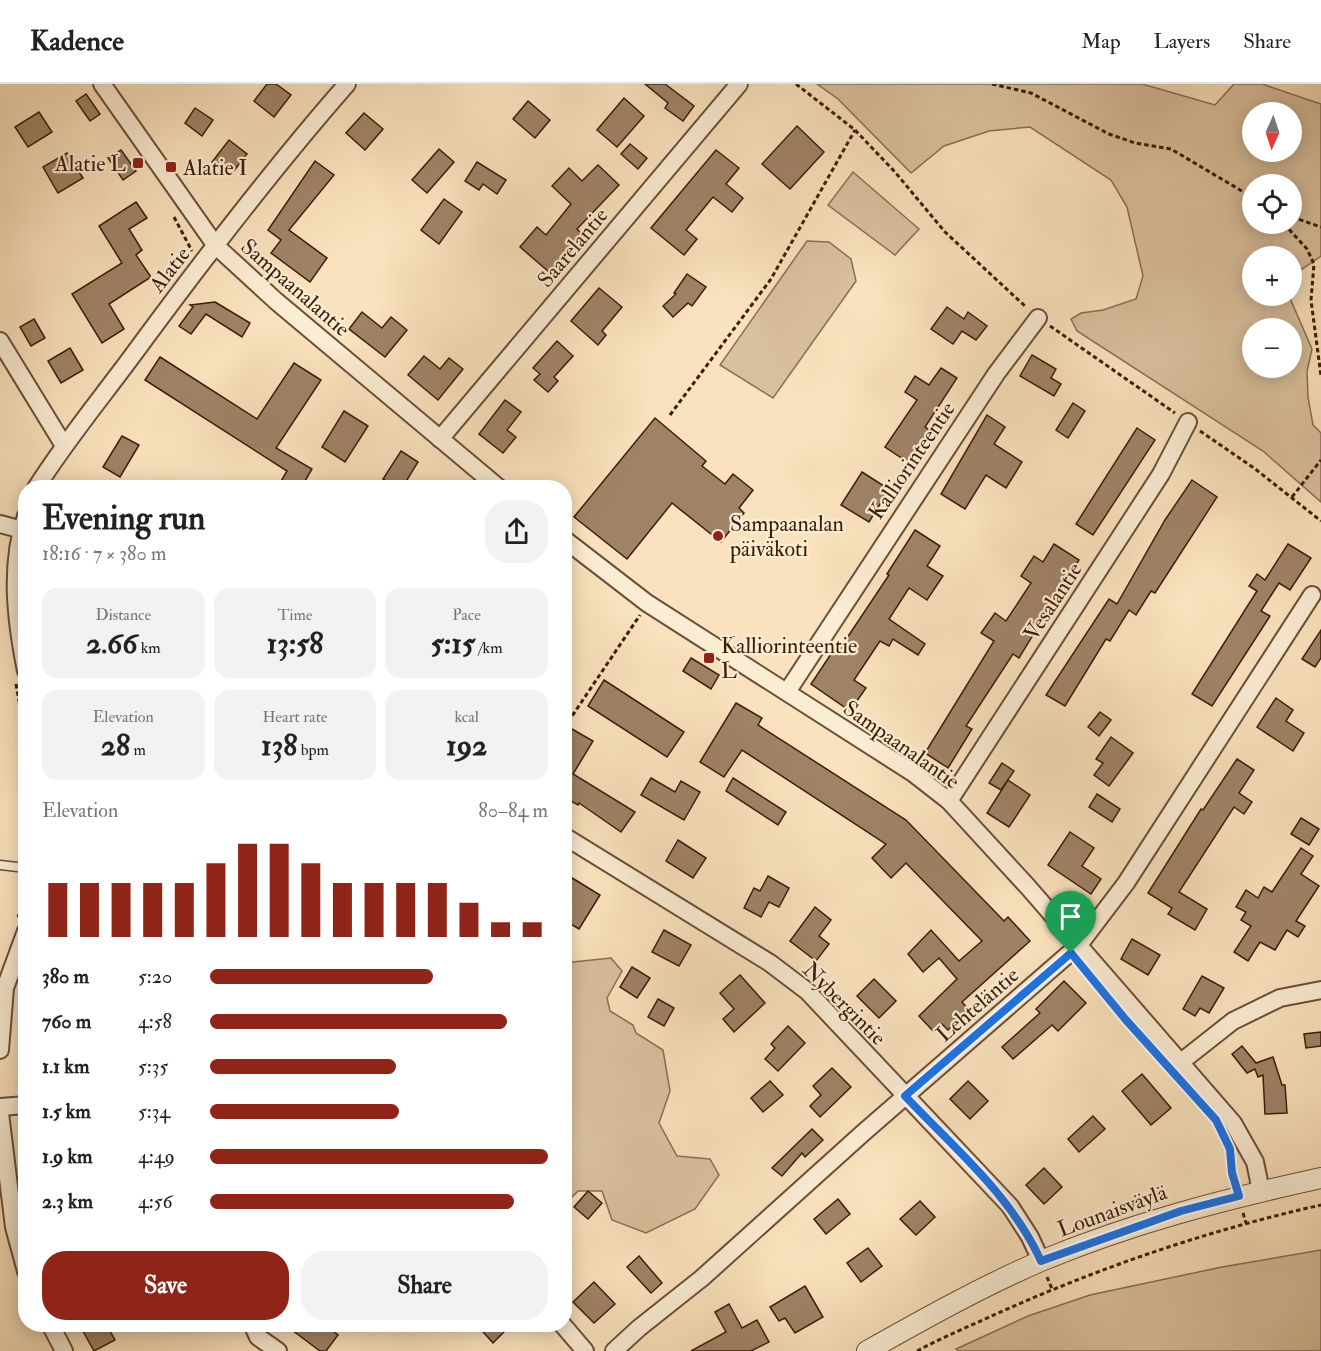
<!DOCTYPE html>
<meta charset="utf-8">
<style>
:root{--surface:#fff;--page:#f2f2f2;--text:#222;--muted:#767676;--line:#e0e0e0;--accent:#8f2418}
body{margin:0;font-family:"IM FELL Double Pica",serif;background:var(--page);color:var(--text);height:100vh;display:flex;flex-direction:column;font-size:22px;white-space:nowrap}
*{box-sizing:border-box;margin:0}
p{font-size:20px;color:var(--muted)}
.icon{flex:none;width:33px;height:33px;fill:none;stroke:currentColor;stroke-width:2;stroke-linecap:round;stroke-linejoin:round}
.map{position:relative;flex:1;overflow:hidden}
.details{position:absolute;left:18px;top:396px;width:554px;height:852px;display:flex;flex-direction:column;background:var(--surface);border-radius:24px;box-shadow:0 3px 15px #0003}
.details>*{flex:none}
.needle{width:39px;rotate:183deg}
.fabs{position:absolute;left:1242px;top:18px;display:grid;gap:12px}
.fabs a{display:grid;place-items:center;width:60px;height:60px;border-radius:50%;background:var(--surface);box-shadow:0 3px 15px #0003;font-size:30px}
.pin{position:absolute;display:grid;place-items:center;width:51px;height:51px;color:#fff;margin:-62px -26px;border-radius:50% 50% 50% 0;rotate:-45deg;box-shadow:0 0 6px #0007}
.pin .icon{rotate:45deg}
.round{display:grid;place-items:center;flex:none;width:63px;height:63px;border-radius:24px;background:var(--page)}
.headline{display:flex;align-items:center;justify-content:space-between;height:102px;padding:0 24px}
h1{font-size:33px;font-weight:700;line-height:45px}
.figures{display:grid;grid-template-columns:repeat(3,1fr);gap:9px;height:102px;padding:6px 24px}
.figures div{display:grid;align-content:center;border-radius:15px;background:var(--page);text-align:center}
.figures b{font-size:30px;font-weight:700}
.figures small{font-size:16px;font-weight:400}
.figures p{font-size:16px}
.chart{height:168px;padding:12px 24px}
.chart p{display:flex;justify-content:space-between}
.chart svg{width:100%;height:108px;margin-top:6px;stroke:var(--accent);stroke-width:6}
.button{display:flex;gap:12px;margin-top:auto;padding:12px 24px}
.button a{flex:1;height:69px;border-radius:24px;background:var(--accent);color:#fff;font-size:24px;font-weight:700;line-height:69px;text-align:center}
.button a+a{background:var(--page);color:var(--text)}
ul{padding:0 24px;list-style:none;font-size:20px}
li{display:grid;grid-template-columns:96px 72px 1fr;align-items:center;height:45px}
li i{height:15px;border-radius:8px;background:var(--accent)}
header{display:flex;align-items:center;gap:36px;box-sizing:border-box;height:84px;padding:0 30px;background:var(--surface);border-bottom:2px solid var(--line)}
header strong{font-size:28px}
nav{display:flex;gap:33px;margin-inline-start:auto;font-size:21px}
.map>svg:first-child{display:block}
.green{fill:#d9c09e;stroke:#8b6e54;stroke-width:1.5;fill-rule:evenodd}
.building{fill:#9f8367;stroke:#3d1c09;stroke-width:1.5}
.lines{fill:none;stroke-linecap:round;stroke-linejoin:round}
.service-casing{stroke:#6c4e36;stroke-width:11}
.minor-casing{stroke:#6c4e36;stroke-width:20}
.tertiary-casing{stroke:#6c4e36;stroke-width:22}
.path{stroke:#3d1c09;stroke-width:3;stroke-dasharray:4.5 3;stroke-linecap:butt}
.service{stroke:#fbecd4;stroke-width:8}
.minor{stroke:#fbecd4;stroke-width:16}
.tertiary{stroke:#fbecd4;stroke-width:20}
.route-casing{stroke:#fff;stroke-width:12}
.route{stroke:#1a73e8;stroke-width:8}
.poi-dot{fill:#8f2418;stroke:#fbecd4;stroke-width:2}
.labels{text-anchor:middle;stroke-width:4.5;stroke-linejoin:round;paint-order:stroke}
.poi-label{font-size:22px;fill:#3d1c09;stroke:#fbecd4;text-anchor:start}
.street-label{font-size:22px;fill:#3d1c09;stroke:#fbecd4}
</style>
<header>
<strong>Kadence</strong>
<nav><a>Map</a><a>Layers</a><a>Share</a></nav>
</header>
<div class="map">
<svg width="1321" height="1267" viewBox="0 0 1321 1267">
<rect width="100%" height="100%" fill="#f9e2bd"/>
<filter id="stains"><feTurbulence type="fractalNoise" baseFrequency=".00333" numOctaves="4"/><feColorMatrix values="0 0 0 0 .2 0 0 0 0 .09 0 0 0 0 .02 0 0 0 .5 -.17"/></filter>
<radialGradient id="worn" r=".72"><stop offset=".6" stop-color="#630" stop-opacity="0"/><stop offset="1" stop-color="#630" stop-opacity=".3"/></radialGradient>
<!-- green -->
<g class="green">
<path d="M817,0h325l73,21 19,-21h28l59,20v152l-29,20v-20h-40v40h37l23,53 -5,22 1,26 5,28 8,8v69l-58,-51 -186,-120 -6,-12 10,-6 22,-3 33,-11 7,-23 -16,-69 -16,-27 -81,-53 -41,4 -45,15 -33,27 -73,-74zM1292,28v40h-40v-40zM1292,100v40h-40v-40zM1292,244v40h-40v-40z"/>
<polygon points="853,88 919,145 895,171 828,121"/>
<polygon points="807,157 829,158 851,175 856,197 773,314 720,281"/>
<polygon points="611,874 622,887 607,914 610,927 633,941 636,949 663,966 670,1007 659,1039 677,1072 710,1075 719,1091 695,1125 646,1149 612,1136 602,1107 578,1107 564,1121 564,879"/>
<polygon points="1321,1166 1321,1267 958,1267 956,1265 1028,1232 1090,1211 1222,1183"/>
</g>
<!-- building -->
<g class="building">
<polygon points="267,0 276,0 291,11 274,33 254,17"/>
<polygon points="645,0 665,0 694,22 683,37 665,24 668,19"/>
<polygon points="86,10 100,30 90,37 76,17"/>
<polygon points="624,14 644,32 617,63 597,46"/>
<polygon points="528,17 550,36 535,54 513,35"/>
<polygon points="195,24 213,36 202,52 185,39"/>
<polygon points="39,28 52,48 28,63 15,43"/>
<polygon points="364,29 383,45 365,66 346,49"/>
<polygon points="797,42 824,68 790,105 762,80"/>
<polygon points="229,56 247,70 230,92 212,78"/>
<polygon points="630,60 647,74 638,85 621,70"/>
<polygon points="439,65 454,78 427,109 412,96"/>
<polygon points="121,66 136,87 123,96 108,74"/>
<polygon points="716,66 739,84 726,100 743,114 732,128 713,113 686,146 697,155 684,171 651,144"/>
<polygon points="67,69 83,94 58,109 43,83"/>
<polygon points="315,77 334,91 289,146 327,174 310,198 271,169 281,156 268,146"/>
<polygon points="477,78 506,96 497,110 483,100 479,106 465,97"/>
<polygon points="598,81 619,101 577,145 582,150 549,188 520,163 537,143 546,151 571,120 552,102 569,84 582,97"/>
<polygon points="444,115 462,128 439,160 421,146"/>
<polygon points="136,118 147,134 129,145 142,166 136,171 151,193 109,220 124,245 102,259 72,210 122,179 99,142"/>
<polygon points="687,190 706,203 692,222 688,219 673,233 663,222 676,210 674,209"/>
<polygon points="599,204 622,223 602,247 606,251 598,261 571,237"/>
<polygon points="215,218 250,239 242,253 206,230 191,250 179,242 193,223 190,221"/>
<polygon points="947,223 964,235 968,228 987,242 976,256 962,247 953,260 931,245"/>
<polygon points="362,228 382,244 391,233 407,246 385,273 349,245"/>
<polygon points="34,235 45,254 31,262 20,243"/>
<polygon points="557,257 573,272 554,293 558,297 548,308 534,296 540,290 533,284"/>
<polygon points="70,264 83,286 61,299 48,277"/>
<polygon points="1032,271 1056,285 1051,294 1061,300 1054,312 1020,292"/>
<polygon points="424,272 440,285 449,274 463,285 438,316 408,291"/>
<polygon points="160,273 257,335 294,279 321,296 276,364 312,385 301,404 277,404 287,387 145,296"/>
<polygon points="941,284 957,294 925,343 931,347 909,379 885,363 917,316 905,308 915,292 929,301"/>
<polygon points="505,316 521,328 507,346 516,353 503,369 479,350"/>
<polygon points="1073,319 1085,327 1068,354 1056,346"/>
<polygon points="344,327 368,342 345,378 322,363"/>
<polygon points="987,331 1005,343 994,360 1022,378 1006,404 986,391 965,425 941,410"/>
<polygon points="655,334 706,377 702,382 725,400 733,390 753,406 739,424 744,429 721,458 672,419 627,475 574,433"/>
<polygon points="1137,344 1155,356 1093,451 1076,440"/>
<polygon points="122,352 139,361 120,393 103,383"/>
<polygon points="401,367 418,378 402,404 397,404 383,395"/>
<polygon points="862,388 887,404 887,409 869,438 841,421"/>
<polygon points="1192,396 1217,413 1155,509 1151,507 1136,531 1129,526 1110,557 1106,555 1065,622 1046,611 1109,515 1117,520 1165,436"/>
<polygon points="915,446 940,462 927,482 943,492 927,516 909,504 889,535 925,560 918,571 893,555 889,562 880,557 854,596 866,604 850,627 811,600 839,558 843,560 889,491 887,490"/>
<polygon points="1054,460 1079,476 1019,574 1013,570 966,642 972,645 948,684 925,669 994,557 981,549 995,529 1006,537 1031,499 1021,492 1034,472 1043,478"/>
<polygon points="1288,460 1311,474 1290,506 1279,499 1261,527 1270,532 1212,622 1192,610 1257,507 1249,502 1257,490 1265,496"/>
<polygon points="1321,546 1321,574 1315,583 1302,575"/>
<polygon points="691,574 719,591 711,605 683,587"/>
<polygon points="604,596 684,648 667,673 588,622"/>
<polygon points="1276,614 1293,626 1286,637 1304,649 1293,667 1257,643"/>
<polygon points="736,619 762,634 758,641 906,736 1004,837 1008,833 1030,857 962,918 969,926 948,946 942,940 934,948 919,932 957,895 939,874 923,888 908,870 931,846 959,877 982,857 906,779 891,794 872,774 886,760 742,666 724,693 700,678"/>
<polygon points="1100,628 1111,636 1099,652 1088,643"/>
<polygon points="572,645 593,657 573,690 635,728 621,748 579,719 578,721 564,713 564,659"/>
<polygon points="1111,653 1133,669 1109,702 1094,691 1103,679 1096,675"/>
<polygon points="1237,675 1254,686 1239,709 1252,718 1244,730 1234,723 1179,808 1207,825 1195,846 1168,830 1172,824 1148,809 1201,725 1203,726"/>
<polygon points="1002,679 1014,687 1001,706 989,699"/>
<polygon points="651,694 675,708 681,697 700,708 684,736 641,711"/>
<polygon points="733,694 786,728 778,741 726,707"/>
<polygon points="1008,696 1030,711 1009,743 987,729"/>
<polygon points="1097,710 1120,725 1112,738 1089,723"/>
<polygon points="1301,734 1319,745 1309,761 1291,750"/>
<polygon points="1070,748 1094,764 1082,782 1101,795 1091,810 1048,781"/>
<polygon points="678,756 706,774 693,794 666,777"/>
<polygon points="1301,764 1313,772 1301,790 1319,802 1296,837 1305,842 1298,853 1287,846 1275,866 1260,858 1248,877 1234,868 1251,842 1241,836 1246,828 1236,823 1246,806 1258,814 1264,803 1272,808"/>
<polygon points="564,789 600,811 579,845 564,836"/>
<polygon points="768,792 789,804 779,823 769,818 761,833 744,824 754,804 760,807"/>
<polygon points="815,823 831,836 819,852 829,860 816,877 790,857"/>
<polygon points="664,846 691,861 679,882 652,868"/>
<polygon points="1132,855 1160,871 1148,891 1121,875"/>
<polygon points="632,883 650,894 637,914 620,903"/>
<polygon points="740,891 765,919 734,948 723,935 734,925 720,909"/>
<polygon points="1202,892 1224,904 1209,929 1200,924 1195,932 1183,925"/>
<polygon points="874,895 896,917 879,934 857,912"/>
<polygon points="1064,897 1086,919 1058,947 1052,941 1013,975 1002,963 1040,929 1036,925"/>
<polygon points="658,915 674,924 664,942 648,933"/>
<polygon points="788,942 805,959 778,987 765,975 775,964 771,960"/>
<polygon points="1321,948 1321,962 1306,964 1304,950"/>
<polygon points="1242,962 1256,979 1273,973 1282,1001 1285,1001 1287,1029 1265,1030 1263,991 1258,993 1255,985 1247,989 1232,970"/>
<polygon points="832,984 851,1003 820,1033 810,1022 821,1011 813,1002"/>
<polygon points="1142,990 1171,1024 1151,1041 1122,1007"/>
<polygon points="770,997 783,1011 763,1028 751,1014"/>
<polygon points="968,997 988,1017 970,1035 950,1015"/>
<polygon points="1093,1032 1105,1045 1079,1068 1068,1055"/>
<polygon points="812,1045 823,1056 805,1073 802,1069 782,1092 772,1084"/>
<polygon points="1044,1084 1062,1103 1044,1120 1026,1101"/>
<polygon points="588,1107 602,1119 588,1135 574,1123"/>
<polygon points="838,1115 850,1130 826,1150 814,1135"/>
<polygon points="920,1117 935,1133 916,1151 900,1135"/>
<polygon points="868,1164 882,1182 861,1198 847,1179"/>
<polygon points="639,1172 662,1199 651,1209 627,1183"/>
<polygon points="594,1198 615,1220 594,1239 573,1218"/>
<polygon points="805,1202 823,1233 795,1249 785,1234 779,1237 770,1223"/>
<polygon points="729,1220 742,1244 757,1236 769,1258 751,1267 691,1267 726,1248 715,1228"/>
<polygon points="79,1240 106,1240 115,1256 94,1267"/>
<polygon points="284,1240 324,1240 338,1251 326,1267 320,1267"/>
<polygon points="476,1240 512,1240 493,1259"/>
</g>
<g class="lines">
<!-- service casing -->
<g class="service-casing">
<polyline id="service" points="0,781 26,784"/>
</g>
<!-- minor casing -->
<g class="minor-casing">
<g id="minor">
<polyline points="102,0 216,162 276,217 499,404"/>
<polyline points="0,257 63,360"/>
<polyline points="440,355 739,0"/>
<path d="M36,404c29,-46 62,-86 94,-129 69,-94 140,-187 217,-275"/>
<path d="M26,432c-17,50 -10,105 0,155"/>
<polyline points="0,440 26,447"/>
<polyline points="564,455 647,519 913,689 949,717 1028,803 1233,1039 1255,1078 1261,1107"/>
<polyline points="787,608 996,290 1038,234"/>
<polyline points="949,717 1161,390 1188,338"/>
<polyline points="564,752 770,879 807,907 1010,1122 1030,1153 1041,1177"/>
<polyline points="0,966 5,904 26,847"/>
<polyline points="1181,978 1233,937 1280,914 1321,906"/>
<polyline points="0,1023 26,1021"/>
<polyline points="0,1029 14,1143 26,1187"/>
<polyline points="50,1240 64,1267"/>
<polyline points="252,1240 258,1253 278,1267"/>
<polyline points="562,1240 585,1267"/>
<polyline points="614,1267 639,1244 702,1194 863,1049 1079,861 1126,799 1312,511"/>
</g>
</g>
<!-- tertiary casing -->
<g class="tertiary-casing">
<path id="tertiary" d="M867,1267c57,-32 114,-64 174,-90 91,-38 184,-62 280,-83"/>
</g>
<!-- path -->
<g class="path">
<polyline points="796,0 855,46 895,88 945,148 1026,223"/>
<polyline points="992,0 1031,9 1109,50 1135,59 1171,65 1252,113"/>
<polyline points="174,133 192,167"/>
<polyline points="1292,133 1321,143"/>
<polyline points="1284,140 1307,165 1314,180 1311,216 1321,292"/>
<polyline points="1050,242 1175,329"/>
<polyline points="670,331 771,195 855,46"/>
<polyline points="1200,347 1254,384 1321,437"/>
<polyline points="1292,413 1321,376"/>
<polyline points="16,600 26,656"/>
<polyline points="564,644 640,531"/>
<polyline points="18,833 26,812"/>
<polyline points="1230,1068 1235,1097"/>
<polyline points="1243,1129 1246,1139"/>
<polyline points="1047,1193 1052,1205"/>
<polyline points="20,1201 26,1215"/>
<path d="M917,1267c26,-14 53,-25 79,-37 105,-47 213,-84 325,-109"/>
</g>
<!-- service -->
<use href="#service" class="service"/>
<!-- minor -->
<use href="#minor" class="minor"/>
<!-- tertiary -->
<use href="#tertiary" class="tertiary"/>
</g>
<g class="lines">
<!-- route casing -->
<g class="route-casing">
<path id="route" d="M1071,869l55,67 90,100 14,29 2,24 7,23 -58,15 -140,50c-30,-66 -87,-113 -136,-165z"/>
</g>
<!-- route -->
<use href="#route" class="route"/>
</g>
<!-- markers -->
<g class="poi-dot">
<rect x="132" y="73" width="12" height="12" rx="3"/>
<rect x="165" y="77" width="12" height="12" rx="3"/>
<circle cx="718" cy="452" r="6"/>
<rect x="703" y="568" width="12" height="12" rx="3"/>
</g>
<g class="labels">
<!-- poi labels -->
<g class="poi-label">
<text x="126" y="87" text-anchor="end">Alatie L</text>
<text x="183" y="91">Alatie I</text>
<text x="730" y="447">Sampaanalan<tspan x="730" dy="25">päiväkoti</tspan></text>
<text x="721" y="569">Kalliorinteentie<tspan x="721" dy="25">L</tspan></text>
</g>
<!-- street labels -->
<g class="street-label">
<text transform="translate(572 163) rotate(-50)" y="8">Saarelantie</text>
<text transform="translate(169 185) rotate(-52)" y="8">Alatie</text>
<text transform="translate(296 203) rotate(41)" y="8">Sampaanalantie</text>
<text transform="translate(911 376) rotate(-56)" y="8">Kalliorinteentie</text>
<text transform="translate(1052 517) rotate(-57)" y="8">Vesalantie</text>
<text transform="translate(902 660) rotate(35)" y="8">Sampaanalantie</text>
<text transform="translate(845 919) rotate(45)" y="8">Nybergintie</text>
<text transform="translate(977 920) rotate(-41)" y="8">Lehteläntie</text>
<text transform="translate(1112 1126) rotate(-20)" y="8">Lounaisväylä</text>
</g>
</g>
<rect width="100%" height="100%" filter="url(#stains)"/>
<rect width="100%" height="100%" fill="url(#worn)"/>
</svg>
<div class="fabs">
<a><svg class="needle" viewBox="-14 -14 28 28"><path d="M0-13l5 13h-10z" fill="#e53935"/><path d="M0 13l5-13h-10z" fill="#767676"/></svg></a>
<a><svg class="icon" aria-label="locate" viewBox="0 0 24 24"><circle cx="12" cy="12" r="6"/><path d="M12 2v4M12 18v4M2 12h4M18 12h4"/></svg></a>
<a>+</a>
<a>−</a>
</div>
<div class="pin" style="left:1071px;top:869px;background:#1e9e55"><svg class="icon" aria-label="arrive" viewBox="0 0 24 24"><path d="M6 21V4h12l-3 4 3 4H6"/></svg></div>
<section class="details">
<div class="headline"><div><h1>Evening run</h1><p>18:16 · 7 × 380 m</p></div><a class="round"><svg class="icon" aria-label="share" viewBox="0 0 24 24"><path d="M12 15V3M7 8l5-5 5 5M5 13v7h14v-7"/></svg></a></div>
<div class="figures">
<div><p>Distance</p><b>2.66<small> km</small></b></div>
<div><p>Time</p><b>13:58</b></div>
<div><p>Pace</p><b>5:15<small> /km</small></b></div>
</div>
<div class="figures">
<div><p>Elevation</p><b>28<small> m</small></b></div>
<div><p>Heart rate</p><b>138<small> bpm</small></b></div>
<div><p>kcal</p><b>192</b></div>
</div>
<div class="chart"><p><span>Elevation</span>80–84 m</p>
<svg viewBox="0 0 160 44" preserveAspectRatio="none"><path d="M5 44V22M15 44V22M25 44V22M35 44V22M45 44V22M55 44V14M65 44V6M75 44V6M85 44V14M95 44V22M105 44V22M115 44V22M125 44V22M135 44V30M145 44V38M155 44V38"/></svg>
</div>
<ul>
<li><b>380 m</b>5:20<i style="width:66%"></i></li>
<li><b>760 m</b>4:58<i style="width:88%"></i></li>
<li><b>1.1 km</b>5:35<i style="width:55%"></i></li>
<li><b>1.5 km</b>5:34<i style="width:56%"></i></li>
<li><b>1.9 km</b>4:49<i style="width:100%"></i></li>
<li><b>2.3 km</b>4:56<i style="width:90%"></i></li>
</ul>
<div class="button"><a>Save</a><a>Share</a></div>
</section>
</div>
